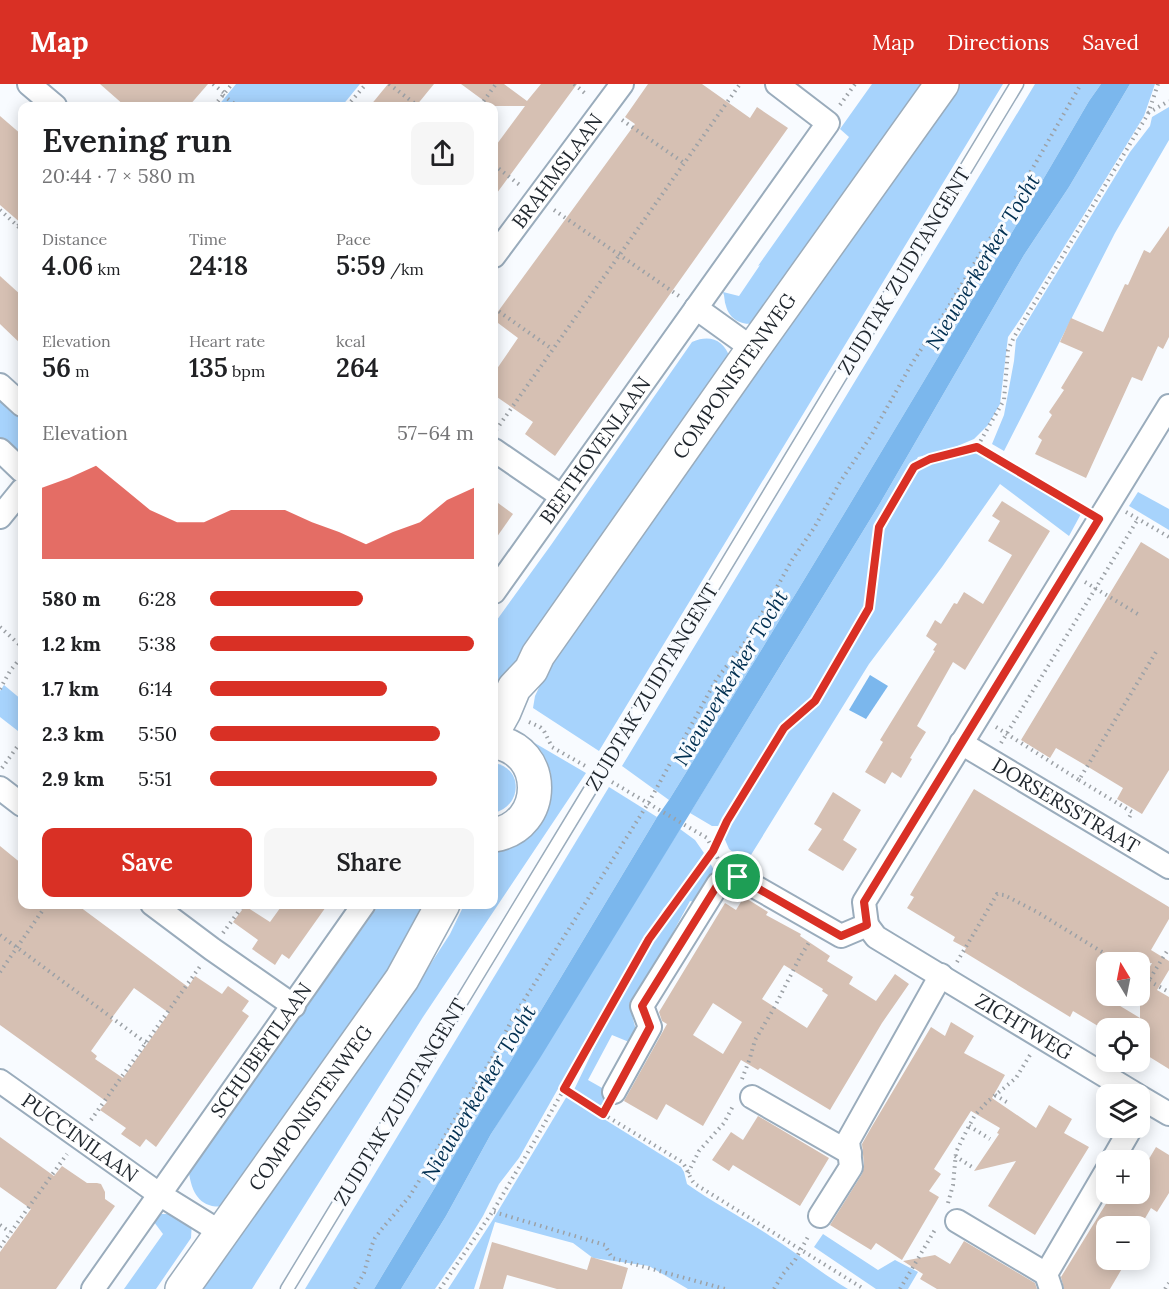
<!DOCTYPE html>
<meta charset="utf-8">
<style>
:root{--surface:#fff;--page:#f6f6f6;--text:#202124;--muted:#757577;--accent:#d93025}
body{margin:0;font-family:Lora,serif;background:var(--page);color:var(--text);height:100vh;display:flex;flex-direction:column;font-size:22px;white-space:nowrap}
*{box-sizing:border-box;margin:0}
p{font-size:20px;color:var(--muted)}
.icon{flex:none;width:33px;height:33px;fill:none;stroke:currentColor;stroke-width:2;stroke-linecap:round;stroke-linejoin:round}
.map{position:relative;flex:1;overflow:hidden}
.drawer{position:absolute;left:18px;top:18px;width:480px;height:807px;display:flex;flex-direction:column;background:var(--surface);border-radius:12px;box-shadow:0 3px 15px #0003}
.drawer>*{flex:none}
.needle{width:39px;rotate:350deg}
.buttons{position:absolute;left:1096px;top:868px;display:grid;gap:12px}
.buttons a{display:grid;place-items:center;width:54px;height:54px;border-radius:12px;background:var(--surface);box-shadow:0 3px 15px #0003;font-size:30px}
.pin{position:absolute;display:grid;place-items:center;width:51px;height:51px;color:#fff;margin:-26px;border:3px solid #fff;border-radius:50%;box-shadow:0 2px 6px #0007}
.round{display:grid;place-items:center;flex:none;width:63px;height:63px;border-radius:12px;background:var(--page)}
.headline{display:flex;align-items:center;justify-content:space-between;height:102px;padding:0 24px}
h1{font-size:33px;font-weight:600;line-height:45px}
.stats{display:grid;grid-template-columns:repeat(3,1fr);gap:9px;height:102px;padding:6px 24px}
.stats div{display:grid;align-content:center}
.stats b{font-size:26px;font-weight:600}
.stats small{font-size:16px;font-weight:400}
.stats p{font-size:16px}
.chart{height:168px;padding:12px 24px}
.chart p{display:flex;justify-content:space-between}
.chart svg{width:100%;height:108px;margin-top:6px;fill:var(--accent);opacity:.7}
.primary-button{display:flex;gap:12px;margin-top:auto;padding:12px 24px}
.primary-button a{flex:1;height:69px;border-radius:12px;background:var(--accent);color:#fff;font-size:24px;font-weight:600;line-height:69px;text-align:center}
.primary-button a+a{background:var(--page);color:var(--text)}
ul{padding:0 24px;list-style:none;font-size:20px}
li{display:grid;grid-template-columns:96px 72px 1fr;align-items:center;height:45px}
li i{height:15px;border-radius:8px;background:var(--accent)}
header{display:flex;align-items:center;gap:36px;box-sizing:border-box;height:84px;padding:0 30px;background:var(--accent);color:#fff}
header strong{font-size:28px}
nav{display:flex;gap:33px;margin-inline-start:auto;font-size:21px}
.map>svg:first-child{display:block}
.green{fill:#a7d3fc}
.water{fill:#7bb7ed}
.building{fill:#d6c0b3;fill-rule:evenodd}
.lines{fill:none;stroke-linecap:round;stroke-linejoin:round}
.lane-casing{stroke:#9aacbc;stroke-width:15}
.street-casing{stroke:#9aacbc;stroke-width:26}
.secondary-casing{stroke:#9aacbc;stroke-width:36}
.path{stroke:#9ca1a6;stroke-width:4;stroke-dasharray:1.5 4.5;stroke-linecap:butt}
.lane{stroke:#fff;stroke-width:12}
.street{stroke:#fff;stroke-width:22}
.secondary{stroke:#fff;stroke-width:33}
.route-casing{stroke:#fff;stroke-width:12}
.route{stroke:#d93025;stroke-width:8}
.labels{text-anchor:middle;stroke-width:6;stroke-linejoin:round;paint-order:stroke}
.street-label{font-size:20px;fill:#1f262d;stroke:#f8fbff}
.water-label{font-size:21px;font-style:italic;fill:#002f51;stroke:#f8fbff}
</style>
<header>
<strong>Map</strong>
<nav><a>Map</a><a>Directions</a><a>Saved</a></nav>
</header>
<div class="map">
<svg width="1169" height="1205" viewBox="0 0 1169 1205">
<rect width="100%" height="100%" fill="#f8fbff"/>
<!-- green -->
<g class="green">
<polygon points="236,0 360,0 342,22 218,22"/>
<path d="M872,0h58l-173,240c-14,1 -27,-3 -31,-18 -2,-5 -1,-9 -3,-14l16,4 21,-31 -2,1 91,-129 -9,-8z"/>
<path d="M956,0h47l-404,667 -66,-43 2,-12 26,-55 -67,55v-72l57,-79 141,-203c18,-8 32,-2 38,16z"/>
<path d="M1035,0h66l-12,17c-137,235 -277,468 -420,699l-47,-34z"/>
<polygon points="1130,0 1155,0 1144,32 1021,234 1008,253 1000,320 988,341 974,355 948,366 918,373 887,427 874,446 872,482 868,501 868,515 812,612 776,647 720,742 712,742 690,729 879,421 1024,171 1069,103"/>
<polygon points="1169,23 1169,56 1115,149 1004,367 992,360 1004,331 1014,277 1016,256 1130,68 1150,42 1152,33"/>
<polygon points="0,312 22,332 22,375 0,355"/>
<polygon points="972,368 986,373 1082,428 1069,452 1000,400 942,483 869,580 746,779 729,765 723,751 788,647 817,621 874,526 882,450 912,395 923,382"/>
<polygon points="1138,408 1169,425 1169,446 1129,422"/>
<polygon points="4,601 22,616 22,642 18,647 0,633 0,607"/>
<polygon points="533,658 586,689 423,933 252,1205 201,1205 406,918 450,850 464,821 494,820 494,762 544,731 549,719 551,707 551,690 547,678 541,667"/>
<path d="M494,679c30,5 28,43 0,50z"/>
<polygon points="609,703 657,733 374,1205 305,1205"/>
<polygon points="680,745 695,756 704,769 679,806 663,825 595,939 519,1074 499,1100 483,1132 464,1163 435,1205 401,1205 446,1132 491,1050"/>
<polygon points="709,777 715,788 698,819 690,817 664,865 629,920 636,946 629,958 612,951 588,996 611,1009 603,1025 573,1008 624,902 663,842"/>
<path d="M379,821h49l-12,29 -190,272c-25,4 -34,-12 -37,-33z"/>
<path d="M567,1012l114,71 3,5 3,12c27,19 56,34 83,52 27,17 51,37 78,53h-160l-39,-23 -56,-8 -20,-15 -78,-21 -21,67h-26l44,-68z"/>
<polygon points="157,1130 183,1130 192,1137 191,1154 156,1205 124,1205 163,1150 151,1134"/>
<polygon points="823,1150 878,1186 895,1176 918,1188 908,1205 876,1205 814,1163"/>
</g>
<!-- water -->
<g class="water">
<path d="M1101,0h29l-61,103 -45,68 -145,250 -339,553 -49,76 -45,82 -45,73h-27l283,-472 12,-17c143,-231 283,-464 420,-699z"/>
<polygon points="870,591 888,602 866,635 849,626"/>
</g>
<!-- building -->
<g class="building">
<polygon points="100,0 208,0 189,22 125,22"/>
<polygon points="388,0 434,0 416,22 370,22"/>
<polygon points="461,0 504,0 527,17 541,0 577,0 494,113 494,64 525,22 491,22"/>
<polygon points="648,0 702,0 750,34 757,23 788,44 555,372 525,350 533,338 494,311 494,289 518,254 494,236 494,233 635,40 625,33"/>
<polygon points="0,32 22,51 22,140 0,121"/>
<polygon points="1169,142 1169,253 1163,265 1158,262 1142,297 1132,293 1131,295 1086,394 1035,370 1042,356 1038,353 1052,331 1049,328 1064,306 1061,304 1083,268 1060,258 1071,234 1103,248 1125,200 1128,201 1144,166 1150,169"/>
<polygon points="0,192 22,212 22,261 0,240"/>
<polygon points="494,416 513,430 494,457"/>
<polygon points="1002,417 1050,447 965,586 953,578 917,642 926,648 910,674 912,675 901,694 892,688 885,700 865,688 883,658 880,656 935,567 933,566 937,560 926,552 935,536 941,540 954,519 957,520 964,508 983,520 1012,471 988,457 1000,437 992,432"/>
<polygon points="1141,458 1169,475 1169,686 1142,730 1117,715 1123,704 1085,681 1056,664 1050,674 1021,656"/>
<path d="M974,705l195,118v12l-18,31 18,11v9l-12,20 12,7v72l-29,-18v-22h-37l-30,-18 -3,6 -106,-65 2,-4 -13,-7 2,-4 -48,-29 7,-11 -4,-2zM1107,879h45l-10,18 -2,-2v39l-33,-20z"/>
<polygon points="833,708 861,726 843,756 857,765 843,787 808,766 822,745 814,740"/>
<path d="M0,762l22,18v40h54l112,83 7,-11 27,18 6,-8 21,15 -7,10 7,5 -93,131 -10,-8 -6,8 -19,-13 5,-6 -26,-18 7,-8 -107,-77zM134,904l35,25 -46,65 -28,-19 2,-3 -6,-5 22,-31 -2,-1z"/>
<path d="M744,813l24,15 -2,3 35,19 -1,2 30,20 -3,5 26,16 -4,7 27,17 19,-27 14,10 -27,39 -52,87 -70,-42 -2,2 -17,-10 -38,66 -37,-22 -9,16 -33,-19 43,-77 -5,-3 -3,-9 66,-109 11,7zM784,881l39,24 -1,2 6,4 -21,33 -45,-29zM713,919l29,19 -19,32 -30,-19z"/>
<polygon points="283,820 328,820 289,875 282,870 275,881 252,865 258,856 233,838 245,822 270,838"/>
<polygon points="951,938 974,952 964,969 1005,991 992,1014 1036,1044 1049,1021 1072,1035 1064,1049 1089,1063 1035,1151 988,1122 1016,1077 974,1087 999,1050 997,1049 1000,1044 971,1027 934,1085 941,1090 929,1107 939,1113 902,1176 876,1159 871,1166 830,1141 862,1090 864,1081 862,1060 871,1044 931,943 945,952"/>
<polygon points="758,1032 829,1074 800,1122 733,1081 729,1087 712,1076 731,1048 743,1056"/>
<polygon points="0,1053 54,1092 62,1082 87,1099 97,1099 101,1100 105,1108 105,1115 115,1122 56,1205 0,1205 0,1168 31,1125 0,1103"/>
<polygon points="1156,1063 1169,1071 1169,1109 1157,1128 1151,1124 1140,1143 1107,1143 1107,1176 1127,1176 1110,1205 1064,1205 1061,1193 1112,1110 1140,1110 1140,1090"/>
<polygon points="964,1157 1035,1199 1037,1205 937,1205 920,1195 923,1190 903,1177 935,1171 950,1180"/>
<polygon points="492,1158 587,1186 591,1173 628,1184 622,1205 557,1205 507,1191 503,1205 479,1205"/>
</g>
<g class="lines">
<!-- lane casing -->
<g class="lane-casing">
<polyline id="lane" points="287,1205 599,691 1017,0"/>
</g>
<!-- street casing -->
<g class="street-casing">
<g id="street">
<polyline points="29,0 55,22"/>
<path id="s1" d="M494,172l128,-172"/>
<polyline points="696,224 753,265"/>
<polyline points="0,301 22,321"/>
<polyline points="0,366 22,387"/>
<polyline points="494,366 561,412"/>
<polyline points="0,433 22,406"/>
<path id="s2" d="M494,508l334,-469 -51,-39"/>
<path id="s3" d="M961,659l208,124"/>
<polyline points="0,704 22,721"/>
<polyline points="152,820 212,865 294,922"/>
<path id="s4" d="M867,841l9,12 261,158"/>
<path id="s5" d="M0,997l159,113 63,39"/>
<polyline points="614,1008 650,943 642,922 718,800 738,793 841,852 867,841 864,818 1169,322"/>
<polyline points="752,1013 850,1069"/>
<polyline points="1140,1013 1169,1030"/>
<polyline points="1112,1077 1131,1044"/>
<polyline points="820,1132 851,1083 848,1057 941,891"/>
<polyline points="957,1137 1046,1190"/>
<path id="s6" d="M93,1205l271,-385"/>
<polyline points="1051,1205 1046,1190 1107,1086"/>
</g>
</g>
<!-- secondary casing -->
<g class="secondary-casing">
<g id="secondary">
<path id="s7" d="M494,646l10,-18 10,-24 17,-18 7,-15 215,-306 189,-265"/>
<path d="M494,658c54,7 54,84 0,93"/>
<path id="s8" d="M182,1205l220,-310 41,-75"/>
</g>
</g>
<!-- path -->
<g class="path">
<polyline points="213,0 224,9"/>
<polyline points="389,0 418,22"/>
<polyline points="574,0 587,11"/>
<polyline points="223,11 237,22"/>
<polyline points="840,21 855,0"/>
<polyline points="214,22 232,0"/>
<polyline points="347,22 366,0"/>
<polyline points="480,22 496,0"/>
<polyline points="1148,29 1169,17"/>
<polyline points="622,36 684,79"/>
<polyline points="494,81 521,102"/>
<polyline points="0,126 22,146"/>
<polyline points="554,126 679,212"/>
<polyline points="18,142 22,137"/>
<polyline points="494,224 552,265"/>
<polyline points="496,346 740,0"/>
<polyline points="977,363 1083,425"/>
<polyline points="1126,428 1169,453"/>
<polyline points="1085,498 1141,532"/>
<polyline points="0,543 22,563"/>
<polyline points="0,605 10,587 22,572"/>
<polyline points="529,638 540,643 544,647 552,663 587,683"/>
<polyline points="996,643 1079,696 1156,568"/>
<polyline points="1001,659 1138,435"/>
<polyline points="2,684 22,656"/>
<polyline points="1079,696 1132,728 1129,734"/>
<polyline points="612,698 707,754 719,777"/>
<polyline points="223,849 244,820"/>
<polyline points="0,851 146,959"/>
<polyline points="957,878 997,810 1004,811 1037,828 1120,879"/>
<polyline points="0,888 47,820"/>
<polyline points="1140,891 1149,896 1169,864"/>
<polyline points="1149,897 1169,908"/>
<polyline points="742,995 750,974 755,956 773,926 800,873 810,857"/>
<polyline points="564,1005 603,1030 603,1029"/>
<polyline points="995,1011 1010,1020"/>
<path d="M603,1030l79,48c6,7 7,16 13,22l169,105"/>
<polyline points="91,1036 201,881"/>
<polyline points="969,1042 990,1055"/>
<polyline points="955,1072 972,1083"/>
<polyline points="688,1089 699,1067 724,1039 733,1022"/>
<polyline points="948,1119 953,1101 956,1068 969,1042 975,1031 987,1018 1016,994 1030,971"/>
<polyline points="494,1128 605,1161 612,1174 725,1205"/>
<polyline points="0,1141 10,1148"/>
<polyline points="0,1163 67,1070"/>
<polyline points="355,1205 364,1189 372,1161 375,1154 381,1146 409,1113 419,1097 449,1045 491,976 514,932 649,718 716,596 749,553 792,476 814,444 840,398 871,352 911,281 946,227 986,160 1000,141 1081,0"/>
<polyline points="440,1205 493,1127 534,1058 649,855 713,767 727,737 784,644 815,617 869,524 879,443 914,383 930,375 977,363 1004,316 1008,266 1014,253 1148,30 1158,0"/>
<polyline points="774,1205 783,1190 795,1176 809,1151"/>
<polyline points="900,1205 936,1144"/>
<polyline points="1165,1205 1169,1199"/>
</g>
<!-- lane -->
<use href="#lane" class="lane"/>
<!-- street -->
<use href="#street" class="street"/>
<!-- secondary -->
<use href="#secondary" class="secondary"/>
</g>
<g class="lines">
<!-- route casing -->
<g class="route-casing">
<polygon id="route" points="977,363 1099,435 864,818 867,841 841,852 738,793 718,800 642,922 650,943 603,1030 564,1005 649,855 713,767 727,737 784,644 815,617 869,524 879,443 914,383 930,375"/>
</g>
<!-- route -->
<use href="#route" class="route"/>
</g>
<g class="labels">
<!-- street labels -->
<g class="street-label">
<text dy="7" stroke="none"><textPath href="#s1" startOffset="106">BRAHMSLAAN</textPath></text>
<text transform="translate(904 187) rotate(-59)" y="7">ZUIDTAK ZUIDTANGENT</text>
<text dy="7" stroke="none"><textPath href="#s7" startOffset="429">COMPONISTENWEG</textPath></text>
<text dy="7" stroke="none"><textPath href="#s2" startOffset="174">BEETHOVENLAAN</textPath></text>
<text transform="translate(652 603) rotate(-59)" y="7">ZUIDTAK ZUIDTANGENT</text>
<text dy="7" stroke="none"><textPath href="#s3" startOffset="122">DORSERSSTRAAT</textPath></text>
<text dy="7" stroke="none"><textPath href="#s4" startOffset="188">ZICHTWEG</textPath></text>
<text dy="7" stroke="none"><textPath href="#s6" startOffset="292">SCHUBERTLAAN</textPath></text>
<text transform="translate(400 1018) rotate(-59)" y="7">ZUIDTAK ZUIDTANGENT</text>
<text dy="7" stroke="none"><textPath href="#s8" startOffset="222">COMPONISTENWEG</textPath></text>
<text dy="7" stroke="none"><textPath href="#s5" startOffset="98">PUCCINILAAN</textPath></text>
</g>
<!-- water labels -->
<g class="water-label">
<text transform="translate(983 178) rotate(-59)" y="7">Nieuwerkerker Tocht</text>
<text transform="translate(731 594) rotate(-59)" y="7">Nieuwerkerker Tocht</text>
<text transform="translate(479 1009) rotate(-59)" y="7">Nieuwerkerker Tocht</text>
</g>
</g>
</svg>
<div class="buttons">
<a><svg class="needle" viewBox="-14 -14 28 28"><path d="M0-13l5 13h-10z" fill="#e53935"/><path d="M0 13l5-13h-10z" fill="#757577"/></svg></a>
<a><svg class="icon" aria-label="locate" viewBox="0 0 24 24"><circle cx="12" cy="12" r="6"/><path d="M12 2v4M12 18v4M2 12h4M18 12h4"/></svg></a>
<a><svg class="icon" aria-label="layers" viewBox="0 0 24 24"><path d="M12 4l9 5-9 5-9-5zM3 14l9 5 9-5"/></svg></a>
<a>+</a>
<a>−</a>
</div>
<div class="pin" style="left:738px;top:793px;background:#1e9e55"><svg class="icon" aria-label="arrive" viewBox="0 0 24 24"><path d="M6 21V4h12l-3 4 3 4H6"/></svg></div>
<section class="drawer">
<div class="headline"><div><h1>Evening run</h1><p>20:44 · 7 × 580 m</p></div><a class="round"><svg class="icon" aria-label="share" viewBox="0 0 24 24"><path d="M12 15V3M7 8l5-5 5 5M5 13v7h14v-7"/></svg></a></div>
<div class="stats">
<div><p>Distance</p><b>4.06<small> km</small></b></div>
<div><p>Time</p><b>24:18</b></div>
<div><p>Pace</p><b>5:59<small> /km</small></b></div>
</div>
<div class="stats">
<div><p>Elevation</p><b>56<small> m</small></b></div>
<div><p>Heart rate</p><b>135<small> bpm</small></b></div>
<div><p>kcal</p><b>264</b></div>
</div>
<div class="chart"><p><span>Elevation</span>57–64 m</p>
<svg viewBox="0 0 160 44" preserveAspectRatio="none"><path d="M0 44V15L10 11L20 6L30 15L40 24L50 29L60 29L70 24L80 24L90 24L100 29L110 33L120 38L130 33L140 29L150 20L160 15V44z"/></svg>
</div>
<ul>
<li><b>580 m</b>6:28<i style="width:58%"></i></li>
<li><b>1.2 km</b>5:38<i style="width:100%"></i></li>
<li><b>1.7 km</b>6:14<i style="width:67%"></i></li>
<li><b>2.3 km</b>5:50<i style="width:87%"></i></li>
<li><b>2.9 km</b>5:51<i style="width:86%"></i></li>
</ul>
<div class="primary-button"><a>Save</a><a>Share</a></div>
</section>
</div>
